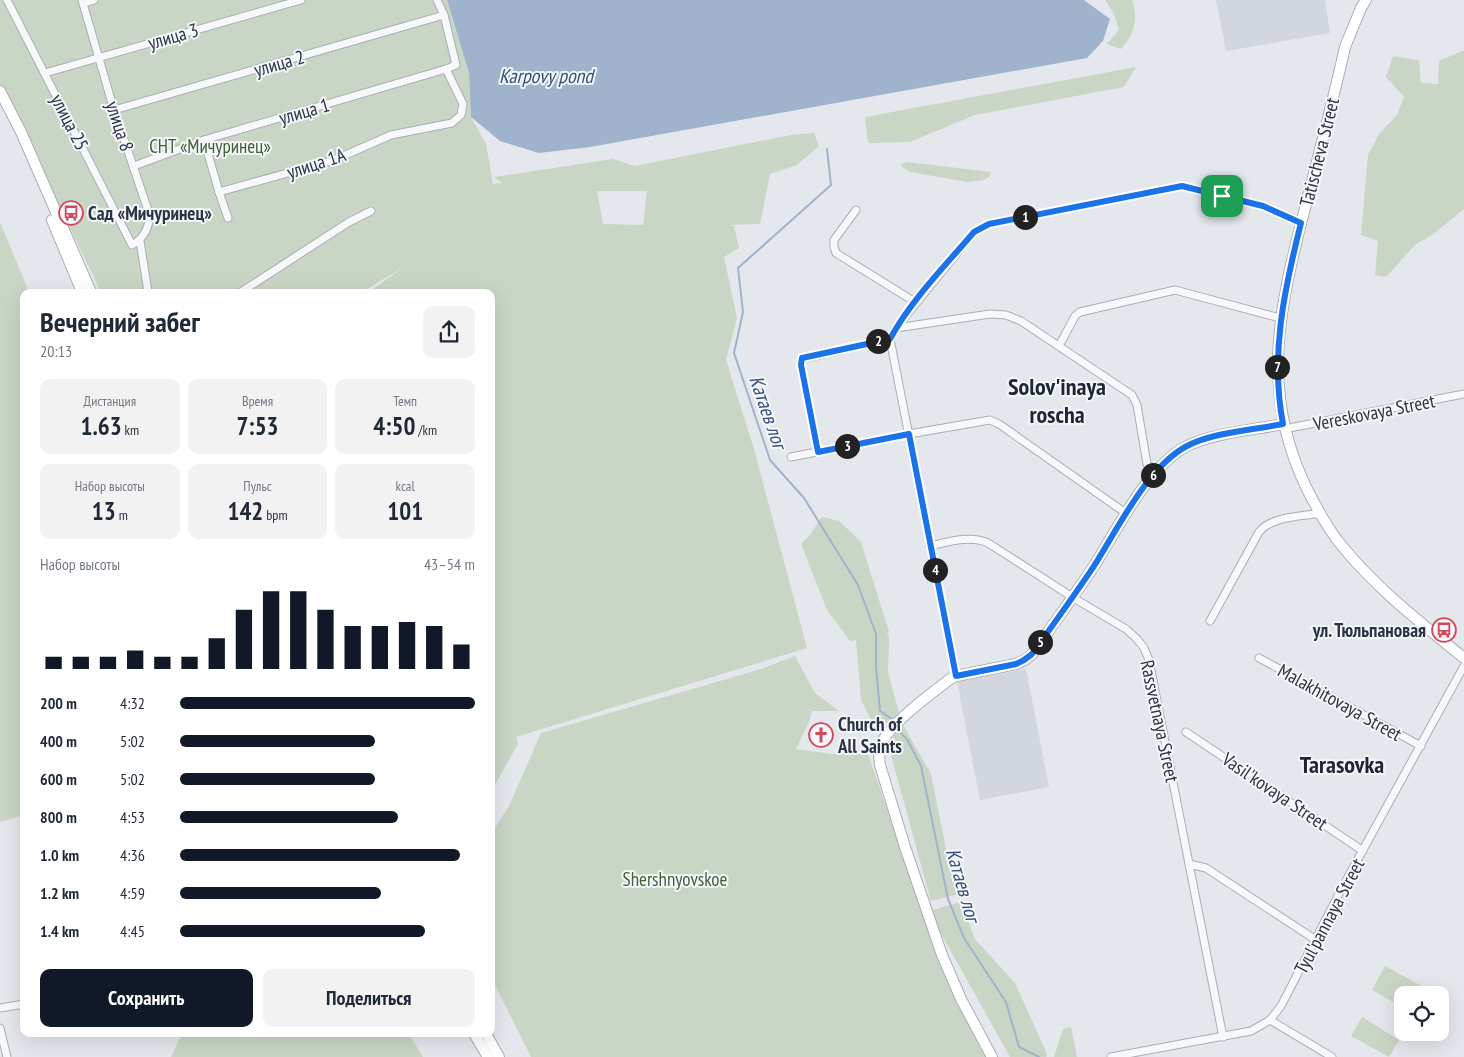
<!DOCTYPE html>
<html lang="ru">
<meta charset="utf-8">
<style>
:root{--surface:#fff;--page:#f2f2f3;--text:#1f2937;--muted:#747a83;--accent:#111827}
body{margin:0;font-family:"PT Sans Narrow",sans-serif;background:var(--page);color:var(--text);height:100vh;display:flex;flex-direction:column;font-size:19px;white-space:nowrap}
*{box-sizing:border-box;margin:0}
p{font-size:16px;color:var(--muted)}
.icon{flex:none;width:28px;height:28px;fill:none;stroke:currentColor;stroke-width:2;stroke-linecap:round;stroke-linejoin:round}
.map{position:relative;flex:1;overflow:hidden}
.panel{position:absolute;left:20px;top:289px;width:475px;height:748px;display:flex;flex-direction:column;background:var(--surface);border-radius:10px;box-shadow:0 5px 20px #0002}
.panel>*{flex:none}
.fabs{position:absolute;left:1394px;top:986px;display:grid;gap:10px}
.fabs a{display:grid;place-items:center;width:55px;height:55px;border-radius:10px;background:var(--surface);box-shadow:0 5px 20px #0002;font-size:25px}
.pin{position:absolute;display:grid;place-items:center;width:42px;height:42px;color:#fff;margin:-21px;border-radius:10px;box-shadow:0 2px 8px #0006}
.km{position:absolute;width:25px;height:25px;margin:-12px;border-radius:50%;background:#222;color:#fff;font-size:14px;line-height:25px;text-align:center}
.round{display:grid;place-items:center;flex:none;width:52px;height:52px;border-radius:10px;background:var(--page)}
.head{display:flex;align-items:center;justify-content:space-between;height:85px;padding:0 20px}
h1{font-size:28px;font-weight:700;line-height:38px}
.stats{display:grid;grid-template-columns:repeat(3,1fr);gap:8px;height:85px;padding:5px 20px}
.stats div{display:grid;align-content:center;border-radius:10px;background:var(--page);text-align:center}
.stats b{font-size:25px;font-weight:700}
.stats small{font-size:14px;font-weight:400}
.stats p{font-size:14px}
.chart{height:140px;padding:10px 20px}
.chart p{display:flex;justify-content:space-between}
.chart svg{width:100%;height:90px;margin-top:5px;stroke:var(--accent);stroke-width:6}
.primary-button{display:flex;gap:10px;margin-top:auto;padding:10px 20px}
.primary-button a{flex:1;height:58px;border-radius:10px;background:var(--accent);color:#fff;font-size:20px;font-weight:700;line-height:58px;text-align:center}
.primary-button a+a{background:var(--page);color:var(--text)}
ul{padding:0 20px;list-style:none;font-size:16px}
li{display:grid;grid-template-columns:80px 60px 1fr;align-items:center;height:38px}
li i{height:12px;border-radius:6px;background:var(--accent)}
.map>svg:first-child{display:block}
.built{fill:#d2d6de}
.green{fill:#c9d6c5;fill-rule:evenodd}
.water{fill:#9fb4cc}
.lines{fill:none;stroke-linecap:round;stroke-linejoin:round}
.stream{stroke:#9fb4cc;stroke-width:2}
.street-casing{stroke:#a9aeb7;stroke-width:9}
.secondary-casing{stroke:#a9aeb7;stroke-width:12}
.street{stroke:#f7f8fa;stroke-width:7}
.secondary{stroke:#fff;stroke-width:10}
.route-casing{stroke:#fff;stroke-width:10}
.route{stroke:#1a73e8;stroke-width:6}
.labels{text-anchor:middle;stroke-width:4;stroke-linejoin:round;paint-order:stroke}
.street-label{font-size:19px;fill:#2b3445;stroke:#f4f6f9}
.park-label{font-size:19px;fill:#3f6138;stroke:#f4f6f9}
.poi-label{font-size:19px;font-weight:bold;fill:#2b3445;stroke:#f4f6f9;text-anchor:start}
.water-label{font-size:20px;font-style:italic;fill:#34527a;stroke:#f4f6f9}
.district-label{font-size:24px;font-weight:bold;fill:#1d2536;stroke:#f4f6f9}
</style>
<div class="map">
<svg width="1464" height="1057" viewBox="0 0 1464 1057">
<rect width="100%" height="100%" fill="#e4e7ec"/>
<!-- built -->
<g class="built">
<polygon points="1216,0 1325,0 1330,33 1226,51"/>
<polygon points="1026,669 1049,787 980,800 957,682"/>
</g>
<!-- green -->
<g class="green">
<path d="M0,0h447l22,73 2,44 15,27 7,40 9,-1 -8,-6 119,-18 22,7 156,-31 23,-2 5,13 -22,19 -27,9 -10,50 -31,1 5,1 5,22 -15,9 13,61 -11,42 28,89 53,199 -291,89 2,7 -27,48v-500h-122l36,-26 -43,26h-261l-101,-208zM597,191h50l-4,34 -40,-1z"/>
<path d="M1105,0h27c7,19 2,35 -11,49l-14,-5 12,-14 -5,-16z"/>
<polygon points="1462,51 1464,51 1464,209 1432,235 1416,244 1386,277 1375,275 1378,241 1361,235 1368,155 1379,134 1397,115 1404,97 1386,77 1393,56 1419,60 1421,83 1438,84 1439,61"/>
<polygon points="1136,67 1124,87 975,115 910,142 868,143 865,117"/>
<polygon points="907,162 991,172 989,177 983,180 967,182 910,172 900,165"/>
<polygon points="0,222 29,292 24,292 24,815 0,822"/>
<polygon points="822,517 839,521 861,542 889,632 887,633 889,637 888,672 899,713 877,731 861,700 856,640 850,641 827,610 801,544 809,536"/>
<polygon points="795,656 815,693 839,711 812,711 808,724 796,749 832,754 868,754 940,964 987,1057 531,1057 491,977 491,834 509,806 541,733 761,669"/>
<polygon points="903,725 931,774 950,869 959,894 931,901 889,748 894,735"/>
<polygon points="961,902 975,939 1015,983 1047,1054 1046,1057 1010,1057 939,930 933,910"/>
<polygon points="1385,966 1429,990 1426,995 1402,995 1402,1007 1372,990"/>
<polygon points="1362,1017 1399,1040 1389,1057 1351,1036"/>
<polygon points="1071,1027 1077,1057 1054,1057 1063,1029"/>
<polygon points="183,1032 408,1033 423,1057 171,1057"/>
</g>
<!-- water -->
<polygon class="water" points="447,0 1084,0 1110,19 1103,41 1087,58 590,147 539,153 500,141 471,117 469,73"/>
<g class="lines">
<!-- stream -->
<g class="stream">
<polyline points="827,149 831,185 738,268 743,312 734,353 770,460 804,498 858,585 876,634 876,667 880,711 892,719"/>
<polyline points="900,732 907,739 921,766 948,899 964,938 1006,1002 1019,1047 1039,1057"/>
</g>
<!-- street casing -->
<g class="street-casing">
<g id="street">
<path d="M7,0l125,245c12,-7 16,-16 18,-29l-36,-106 -32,-110"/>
<polyline points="83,3 94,0"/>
<polyline points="45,73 301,0"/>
<polyline points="114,110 444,15"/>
<polyline points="204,140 219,192 334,160 391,135 452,123 461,115 463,104 446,69 456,65 444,15 437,0"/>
<polyline points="134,166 204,140 446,69"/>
<polyline points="219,192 228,218"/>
<polyline points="856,210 834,240 834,247 836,253 915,302"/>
<polyline points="140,241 148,292"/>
<polyline points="241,292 349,222 371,211"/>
<polyline points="896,328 990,314 1006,315 1021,321 1132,395 1137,405 1147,464 1154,474"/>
<polyline points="1059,346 1075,316 1080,312 1175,290 1280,318"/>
<polyline points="1284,429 1464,394"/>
<polyline points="818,452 801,365 802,359 890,339"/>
<polyline points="791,457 909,434 990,420 999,424 1127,514"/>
<path d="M930,546c18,-4 40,-11 58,-3l89,57 49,29 11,10 7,9 5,12 74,377"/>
<path d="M1210,621l49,-89c13,-16 41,-15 61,-19"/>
<polyline points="1259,658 1421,746"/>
<polyline points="956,676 890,339 896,328 974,232 989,224 1182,186 1263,206 1301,223"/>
<polyline points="1186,732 1363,851"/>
<polyline points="1189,864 1206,868 1316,940"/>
<polyline points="0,1008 24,1004"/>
<polyline points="1270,1020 1332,1057"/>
<polyline points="0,1028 7,1057"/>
<polyline points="1111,1057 1251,1031 1270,1020 1281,1006 1342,888 1464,666"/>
</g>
</g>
<!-- secondary casing -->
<g class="secondary-casing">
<g id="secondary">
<path d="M1366,0l-5,8 -16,39c-12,54 -26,107 -40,161 -26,101 -46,185 3,283 10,19 20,38 34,55 35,43 79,77 122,112"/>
<polyline points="0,91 21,132 91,292"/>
<polyline points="52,220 82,292"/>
<polyline points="473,1032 488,1057"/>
<polyline points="485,1032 499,1057"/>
<path d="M992,1057l-31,-58 -19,-44 -37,-108 -25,-82c-1,-8 -2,-15 2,-23 11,-21 49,-48 68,-63l6,-3 60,-12 9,-4 7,-6c21,-29 42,-58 62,-88 23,-36 54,-100 93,-120 26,-13 67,-16 96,-22"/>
</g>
</g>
<!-- street -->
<use href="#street" class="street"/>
<!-- secondary -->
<use href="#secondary" class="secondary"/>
</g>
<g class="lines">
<!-- route casing -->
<g class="route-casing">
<path id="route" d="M1182,186l81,20 38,17c-17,67 -31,133 -18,201 -30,6 -69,8 -96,22 -39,20 -70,84 -93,120 -20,30 -41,59 -62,88l-8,6 -8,4 -60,12 -47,-242 -91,18 -17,-87 1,-7 88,-19c21,-39 56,-74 84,-107l15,-8z"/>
</g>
<!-- route -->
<use href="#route" class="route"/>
</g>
<!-- icons -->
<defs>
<g id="bus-ring" transform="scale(1.25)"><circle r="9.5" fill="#f4f6f9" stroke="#d1495b" stroke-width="1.5"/><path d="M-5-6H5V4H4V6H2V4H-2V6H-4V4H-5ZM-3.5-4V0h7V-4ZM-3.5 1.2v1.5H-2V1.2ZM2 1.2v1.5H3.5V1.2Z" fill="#d1495b"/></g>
<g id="church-ring" transform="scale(1.25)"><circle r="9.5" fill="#f4f6f9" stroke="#d1495b" stroke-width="1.5"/><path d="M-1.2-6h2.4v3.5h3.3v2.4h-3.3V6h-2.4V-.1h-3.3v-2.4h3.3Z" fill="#d1495b"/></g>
</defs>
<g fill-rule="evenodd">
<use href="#bus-ring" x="71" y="213"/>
<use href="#bus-ring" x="1444" y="630"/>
<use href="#church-ring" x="821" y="735"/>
</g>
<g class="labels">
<!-- street labels -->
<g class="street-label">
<text transform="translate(173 36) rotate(-16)" y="7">улица 3</text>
<text transform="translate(279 63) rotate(-16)" y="7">улица 2</text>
<text transform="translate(304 111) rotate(-16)" y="7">улица 1</text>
<text transform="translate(70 122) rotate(63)" y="7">улица 25</text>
<text transform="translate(120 126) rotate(72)" y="7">улица 8</text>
<text transform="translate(1319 152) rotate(-76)" y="7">Tatischeva Street</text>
<text transform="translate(316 163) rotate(-18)" y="7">улица 1А</text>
<text transform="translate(1374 412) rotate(-11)" y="7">Vereskovaya Street</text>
<text transform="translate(1340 702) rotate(29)" y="7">Malakhitovaya Street</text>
<text transform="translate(1160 721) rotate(78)" y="7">Rassvetnaya Street</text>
<text transform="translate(1275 791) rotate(34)" y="7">Vasil'kovaya Street</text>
<text transform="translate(1329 916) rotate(-62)" y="7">Tyul'pannaya Street</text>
</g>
<!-- park labels -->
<g class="park-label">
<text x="210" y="153">СНТ «Мичуринец»</text>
<text x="675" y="886">Shershnyovskoe</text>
</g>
<!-- poi labels -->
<g class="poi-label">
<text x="88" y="220">Сад «Мичуринец»</text>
<text x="1426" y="637" text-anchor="end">ул. Тюльпановая</text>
<text x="838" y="731">Church of<tspan x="838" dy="22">All Saints</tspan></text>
</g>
<!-- water labels -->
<g class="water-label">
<text x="546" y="83">Karpovy pond</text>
<text transform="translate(768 412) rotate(71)" y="7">Катаев лог</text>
<text transform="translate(963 885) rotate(74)" y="7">Катаев лог</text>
</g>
<!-- district labels -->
<g class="district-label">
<text x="1057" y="395">Solov'inaya<tspan x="1057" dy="28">roscha</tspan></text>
<text x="1342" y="773">Tarasovka</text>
</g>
</g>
</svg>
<div class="fabs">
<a><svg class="icon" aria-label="locate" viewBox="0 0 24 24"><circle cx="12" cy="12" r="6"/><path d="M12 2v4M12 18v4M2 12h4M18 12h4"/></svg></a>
</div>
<div class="pin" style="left:1222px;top:196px;background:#1e9e55"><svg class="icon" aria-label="arrive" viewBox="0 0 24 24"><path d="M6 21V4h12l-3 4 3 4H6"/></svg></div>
<b class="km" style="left:1025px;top:217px">1</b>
<b class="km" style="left:878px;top:341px">2</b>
<b class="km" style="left:847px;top:446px">3</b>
<b class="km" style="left:935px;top:570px">4</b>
<b class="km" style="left:1040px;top:642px">5</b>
<b class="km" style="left:1153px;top:475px">6</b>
<b class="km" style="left:1277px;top:367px">7</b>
<section class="panel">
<div class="head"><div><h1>Вечерний забег</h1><p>20:13</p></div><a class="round"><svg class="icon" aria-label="share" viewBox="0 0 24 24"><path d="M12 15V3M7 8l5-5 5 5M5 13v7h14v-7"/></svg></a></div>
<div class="stats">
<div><p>Дистанция</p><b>1.63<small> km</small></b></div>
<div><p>Время</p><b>7:53</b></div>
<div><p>Темп</p><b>4:50<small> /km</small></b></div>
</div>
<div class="stats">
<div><p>Набор высоты</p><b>13<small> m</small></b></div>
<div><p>Пульс</p><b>142<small> bpm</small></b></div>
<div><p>kcal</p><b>101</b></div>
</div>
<div class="chart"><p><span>Набор высоты</span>43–54 m</p>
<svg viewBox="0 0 160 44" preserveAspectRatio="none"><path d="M5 44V38M15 44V38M25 44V38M35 44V35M45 44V38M55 44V38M65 44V29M75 44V15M85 44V6M95 44V6M105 44V15M115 44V23M125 44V23M135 44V21M145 44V23M155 44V32"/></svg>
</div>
<ul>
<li><b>200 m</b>4:32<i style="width:100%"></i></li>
<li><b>400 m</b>5:02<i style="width:66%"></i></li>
<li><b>600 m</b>5:02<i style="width:66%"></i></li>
<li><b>800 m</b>4:53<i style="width:74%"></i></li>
<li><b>1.0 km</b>4:36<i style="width:95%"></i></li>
<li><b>1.2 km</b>4:59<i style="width:68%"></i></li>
<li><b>1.4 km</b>4:45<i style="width:83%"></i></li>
</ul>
<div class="primary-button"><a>Сохранить</a><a>Поделиться</a></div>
</section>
</div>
